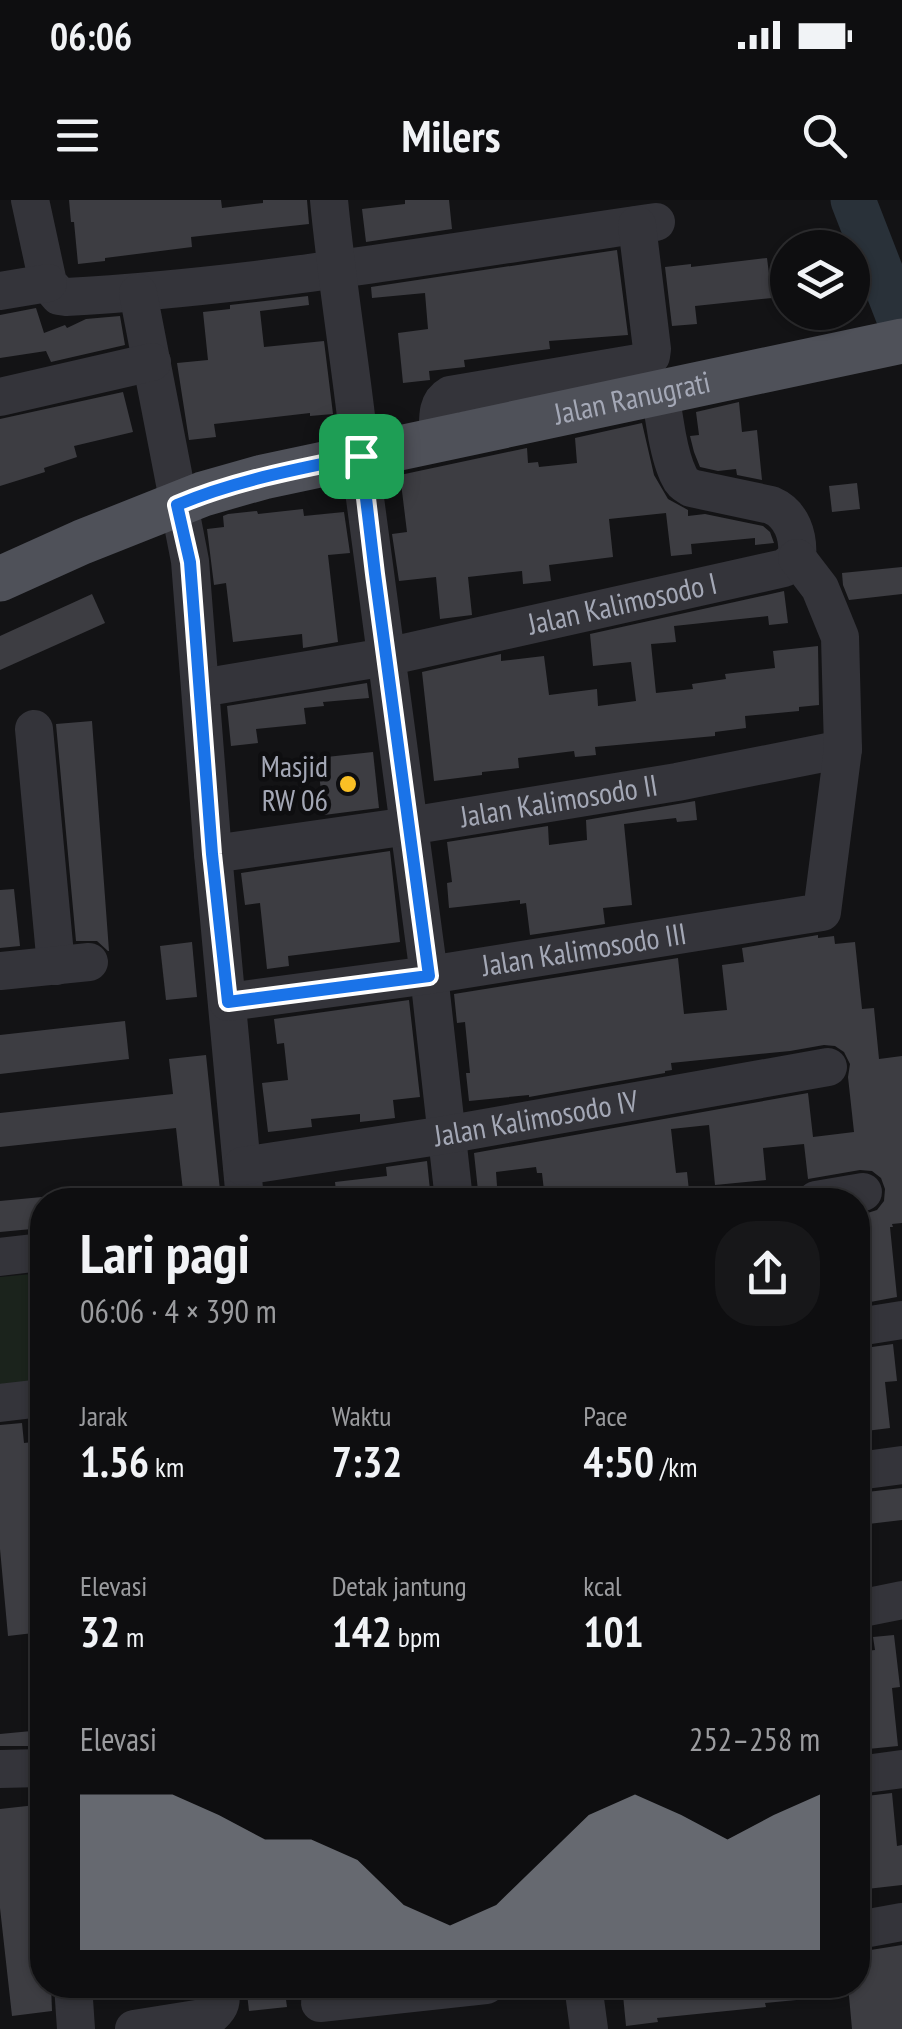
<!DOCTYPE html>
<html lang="id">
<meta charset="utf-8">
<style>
:root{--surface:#0e0e10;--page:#171719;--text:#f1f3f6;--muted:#9b9c9f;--line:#2e2e30;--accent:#8c9099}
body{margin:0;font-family:"PT Sans Narrow",sans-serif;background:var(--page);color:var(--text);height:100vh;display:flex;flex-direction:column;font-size:38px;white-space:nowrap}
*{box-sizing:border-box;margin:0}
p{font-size:32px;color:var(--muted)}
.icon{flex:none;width:55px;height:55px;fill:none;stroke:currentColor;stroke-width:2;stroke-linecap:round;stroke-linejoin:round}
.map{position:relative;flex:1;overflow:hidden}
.details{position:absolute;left:30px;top:988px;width:840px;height:810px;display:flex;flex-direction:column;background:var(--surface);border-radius:40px;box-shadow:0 2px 8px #0004,0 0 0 2px var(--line)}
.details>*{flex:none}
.controls{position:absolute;left:770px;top:30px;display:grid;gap:20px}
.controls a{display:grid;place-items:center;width:100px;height:100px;border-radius:50%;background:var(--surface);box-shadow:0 2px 8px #0004,0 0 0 2px var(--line);font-size:50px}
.pin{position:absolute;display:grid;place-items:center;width:85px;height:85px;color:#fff;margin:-42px;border-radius:20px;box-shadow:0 5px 15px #0006}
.round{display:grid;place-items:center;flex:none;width:105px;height:105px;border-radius:40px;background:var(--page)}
.overview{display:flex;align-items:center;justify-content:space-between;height:170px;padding:0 50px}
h1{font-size:55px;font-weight:800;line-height:75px}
.stats{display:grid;grid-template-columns:repeat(3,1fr);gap:15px;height:170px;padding:10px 50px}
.stats div{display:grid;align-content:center}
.stats b{font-size:42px;font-weight:800}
.stats small{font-size:28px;font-weight:400}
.stats p{font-size:28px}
.chart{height:280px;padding:20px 50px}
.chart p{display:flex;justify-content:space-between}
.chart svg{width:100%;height:180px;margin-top:10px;fill:var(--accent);opacity:.7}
.status{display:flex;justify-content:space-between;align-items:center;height:70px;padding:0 50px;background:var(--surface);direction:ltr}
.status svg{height:28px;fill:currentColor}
header{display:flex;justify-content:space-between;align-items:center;height:130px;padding:0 50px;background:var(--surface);font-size:45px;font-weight:800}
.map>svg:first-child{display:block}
.green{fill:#1b231c}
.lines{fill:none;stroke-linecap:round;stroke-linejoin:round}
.river{stroke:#293139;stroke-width:45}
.building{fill:#3d3d42}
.minor{stroke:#34343a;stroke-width:38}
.major{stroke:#4f5159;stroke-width:45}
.route-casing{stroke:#fff;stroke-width:20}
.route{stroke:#1a73e8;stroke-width:12}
.poi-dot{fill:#fac025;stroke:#0e0e10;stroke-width:4}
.labels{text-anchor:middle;stroke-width:9;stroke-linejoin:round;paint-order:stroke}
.street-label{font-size:30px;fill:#a4a8b6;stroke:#0e0e10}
.poi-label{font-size:30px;fill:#a4a8b6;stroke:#0e0e10;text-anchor:end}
</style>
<div class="status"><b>06:06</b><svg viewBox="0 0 49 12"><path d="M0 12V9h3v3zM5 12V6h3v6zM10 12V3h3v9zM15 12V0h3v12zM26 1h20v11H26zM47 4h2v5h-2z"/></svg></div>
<header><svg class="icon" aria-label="menu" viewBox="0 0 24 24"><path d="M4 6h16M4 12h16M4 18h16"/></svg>Milers<svg class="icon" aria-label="search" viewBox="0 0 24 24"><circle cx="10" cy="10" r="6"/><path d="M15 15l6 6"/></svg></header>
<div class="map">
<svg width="902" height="1829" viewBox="0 0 902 1829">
<rect width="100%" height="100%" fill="#131315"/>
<!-- green -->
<polygon class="green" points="42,1073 42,1182 0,1186 0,1077"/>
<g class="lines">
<!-- river -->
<polyline class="river" points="853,0 902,126"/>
</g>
<!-- building -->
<g class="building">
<polygon points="69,0 221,0 222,8 263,3 263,0 307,0 309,24 191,37 192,47 105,58 105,61 78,64 74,22 71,22"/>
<polygon points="405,0 449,0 452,29 366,42 362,9 405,4"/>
<polygon points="617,50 628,135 549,141 550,149 464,160 465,167 429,171 430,180 403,183 398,133 428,129 425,93 372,98 371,87"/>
<polygon points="767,58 772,98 695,106 697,124 672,126 665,67 691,64 691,67"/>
<polygon points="308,96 309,105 260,111 264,147 324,141 333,214 310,216 310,213 214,224 216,237 189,240 177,163 208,160 203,112 230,109 230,105"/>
<polygon points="36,108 44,133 65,125 67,128 86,119 120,116 125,145 51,162 46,151 0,158 0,115"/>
<polygon points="123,192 133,232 74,246 77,257 44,268 45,272 0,286 0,219"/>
<polygon points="739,202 742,232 757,230 762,280 737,275 736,269 718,271 700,267 694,252 690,236 699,235 696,212"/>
<polygon points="642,223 654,275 668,299 688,310 688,316 705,314 763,326 770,332 774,343 755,345 755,338 691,344 692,354 671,356 666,313 609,319 613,357 549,365 551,381 523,384 522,371 468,377 472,415 440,419 436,377 399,381 392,334 407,332 400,275 527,248 528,263 538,262 539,267 577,263 575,238"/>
<polygon points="857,283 860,309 832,312 829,286"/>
<polygon points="303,309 304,316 344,312 350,353 328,355 338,442 303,448 302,434 233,442 226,383 214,385 207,329 224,327 223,316 228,314 257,311 258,314"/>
<polygon points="902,367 902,394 849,400 843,385 842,373"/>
<polygon points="784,391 788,423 769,425 768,416 674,426 676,442 651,444 656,493 693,489 692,484 726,479 725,474 775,468 773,451 818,446 819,505 799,507 799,511 745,516 746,528 715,532 715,536 595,547 596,555 575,557 574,551 518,558 519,568 482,572 482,575 434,581 422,472 501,454 501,461 544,456 549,495 597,489 598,506 636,501 631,462 593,466 590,434"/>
<polygon points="92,394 105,423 0,470 0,436"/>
<polygon points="367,483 369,498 323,502 324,506 304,508 306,524 256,529 258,543 231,546 227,506"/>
<polygon points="92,521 109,751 108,751 97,741 76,741 56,524"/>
<polygon points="373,552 379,608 324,615 317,558"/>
<polygon points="695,601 697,620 677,622 676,618 624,624 632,705 603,708 605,724 530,735 526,703 520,704 520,700 449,708 447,683 452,682 447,642 548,626 549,645 587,640 586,620"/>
<polygon points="390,651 400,742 288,756 289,766 267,769 260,703 245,705 241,673"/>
<polygon points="14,689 20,746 0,748 0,690"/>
<polygon points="818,735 818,738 834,736 835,744 855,742 862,809 874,808 879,859 902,856 902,1023 892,1024 893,1027 890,1027 897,1097 865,1103 864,1099 858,1100 858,1016 877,1010 884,1001 885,989 881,978 872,971 860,970 808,979 804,944 763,948 766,980 715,985 709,925 671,929 676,973 687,972 690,1000 545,1000 542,973 537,973 536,967 496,972 498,1000 479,1000 474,953 808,893 813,937 854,932 848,877 850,864 844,852 835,846 824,845 790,851 671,863 672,870 665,871 665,873 529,897 529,895 469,901 466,873 470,873 465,822 457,823 454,794 678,758 684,814 727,810 722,765 744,762 742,748"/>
<polygon points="192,742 197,797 166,800 160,746"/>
<polygon points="409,800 420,897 393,900 395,918 360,922 360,914 311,919 312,927 268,932 262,883 288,880 284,843 277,844 274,819"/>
<polygon points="125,821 129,859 0,874 0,835"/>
<polygon points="206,855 221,1000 184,1000 176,928 0,947 0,913 173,894 169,859"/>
<polygon points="427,961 431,1000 337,1000 335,982 387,976 386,967"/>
<polygon points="42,997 42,1028 0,1032 0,1001"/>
<polygon points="893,1144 897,1181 885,1182 890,1228 858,1232 858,1149"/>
<polygon points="22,1223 24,1243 42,1241 42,1342 33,1343 42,1432 8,1436 0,1349 0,1225"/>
<polygon points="902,1288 902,1320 860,1325 858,1293"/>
<polygon points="894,1435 900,1487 892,1488 898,1546 858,1550 858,1452 875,1450 873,1437"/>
<polygon points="42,1530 42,1546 0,1546 0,1534"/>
<polygon points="892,1593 897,1646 902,1645 902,1685 858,1690 858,1597"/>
<polygon points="36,1605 42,1664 42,1785 51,1785 52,1811 12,1816 0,1708 0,1609"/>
<polygon points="902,1745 902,1829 852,1829 848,1785 858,1785 858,1752"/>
<polygon points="246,1785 284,1785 287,1807 249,1811"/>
<polygon points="622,1785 806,1785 807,1799 765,1803 766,1807 657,1818 658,1822 626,1826"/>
</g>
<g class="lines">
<!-- minor -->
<g class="minor">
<path d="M30,0l18,83 11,13 7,1c198,-11 394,-47 590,-75"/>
<path d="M329,0c9,97 27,194 35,291l65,484 25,225"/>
<polyline points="0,91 48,83"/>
<polyline points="138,93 190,361 213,654 245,1000"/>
<path d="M661,193c2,22 8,64 18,83 3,7 6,8 12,12l80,17c21,9 28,31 26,53"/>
<polyline points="0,197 152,162"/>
<path d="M438,240c1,-16 -4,-36 12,-45l194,-33 7,-6 1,-7 -15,-124"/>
<path id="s1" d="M201,488l185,-31 398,-89 13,-10"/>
<polyline points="34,529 56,766"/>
<path id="s2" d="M213,654l196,-28 268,-44 166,-33"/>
<polyline points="0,771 89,762"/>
<path id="s3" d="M228,802l201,-27 393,-63 21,-163 -3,-112 -20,-49 -23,-30"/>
<path id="s4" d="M242,966l203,-31 383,-68"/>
<polyline points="816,1000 863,992"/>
<polyline points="0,1057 42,1052"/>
<polyline points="858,1127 902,1120"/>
<polyline points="0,1203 42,1198"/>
<polyline points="858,1271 902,1265"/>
<polyline points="858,1409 902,1400"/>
<polyline points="0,1569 42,1568"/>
<polyline points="858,1575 902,1569"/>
<polyline points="858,1730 902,1722"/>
<polyline points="73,1785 76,1829"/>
<polyline points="583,1785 589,1829"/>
<polyline points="320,1803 486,1785"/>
<path d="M134,1829l75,-12c13,-10 13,-16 11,-32"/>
</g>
<!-- major -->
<path class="major" id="s5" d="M0,379l82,-37 121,-48 60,-17 639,-136"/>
</g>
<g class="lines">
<!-- route casing -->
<g class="route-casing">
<path id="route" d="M361,256l14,118 54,402 -201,26 -16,-148 -22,-292 -13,-57c59,-25 122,-36 184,-49z"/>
</g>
<!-- route -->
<use href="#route" class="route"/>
</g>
<!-- markers -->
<circle class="poi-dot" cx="348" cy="584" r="10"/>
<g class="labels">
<!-- street labels -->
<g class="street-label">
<text dy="10" stroke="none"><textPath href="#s5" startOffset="660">Jalan Ranugrati</textPath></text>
<text dy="10" stroke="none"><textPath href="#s1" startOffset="430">Jalan Kalimosodo I</textPath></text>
<text dy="10" stroke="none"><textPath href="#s2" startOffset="350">Jalan Kalimosodo II</textPath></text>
<text dy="10" stroke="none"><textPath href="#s3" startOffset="360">Jalan Kalimosodo III</textPath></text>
<text dy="10" stroke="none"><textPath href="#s4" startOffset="298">Jalan Kalimosodo IV</textPath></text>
</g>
<!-- poi labels -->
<g class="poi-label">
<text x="328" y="577">Masjid<tspan x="328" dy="34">RW 06</tspan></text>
</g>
</g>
</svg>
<div class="controls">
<a><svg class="icon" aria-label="layers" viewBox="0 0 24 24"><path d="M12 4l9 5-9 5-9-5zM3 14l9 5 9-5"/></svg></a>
</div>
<div class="pin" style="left:361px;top:256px;background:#1e9e55"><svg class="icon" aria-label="arrive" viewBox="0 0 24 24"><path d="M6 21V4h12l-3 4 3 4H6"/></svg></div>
<section class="details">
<div class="overview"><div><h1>Lari pagi</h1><p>06:06 · 4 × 390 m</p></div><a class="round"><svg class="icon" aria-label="share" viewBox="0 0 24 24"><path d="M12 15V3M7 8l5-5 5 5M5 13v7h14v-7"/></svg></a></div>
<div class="stats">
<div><p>Jarak</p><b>1.56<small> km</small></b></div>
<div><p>Waktu</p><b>7:32</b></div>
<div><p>Pace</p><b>4:50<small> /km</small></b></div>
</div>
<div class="stats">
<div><p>Elevasi</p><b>32<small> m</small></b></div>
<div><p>Detak jantung</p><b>142<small> bpm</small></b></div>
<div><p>kcal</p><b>101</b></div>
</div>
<div class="chart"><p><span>Elevasi</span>252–258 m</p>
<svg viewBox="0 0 160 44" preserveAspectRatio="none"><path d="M0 44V6L10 6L20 6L30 11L40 17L50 17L60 22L70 33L80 38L90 33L100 22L110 11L120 6L130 11L140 17L150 11L160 6V44z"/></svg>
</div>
</section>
</div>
